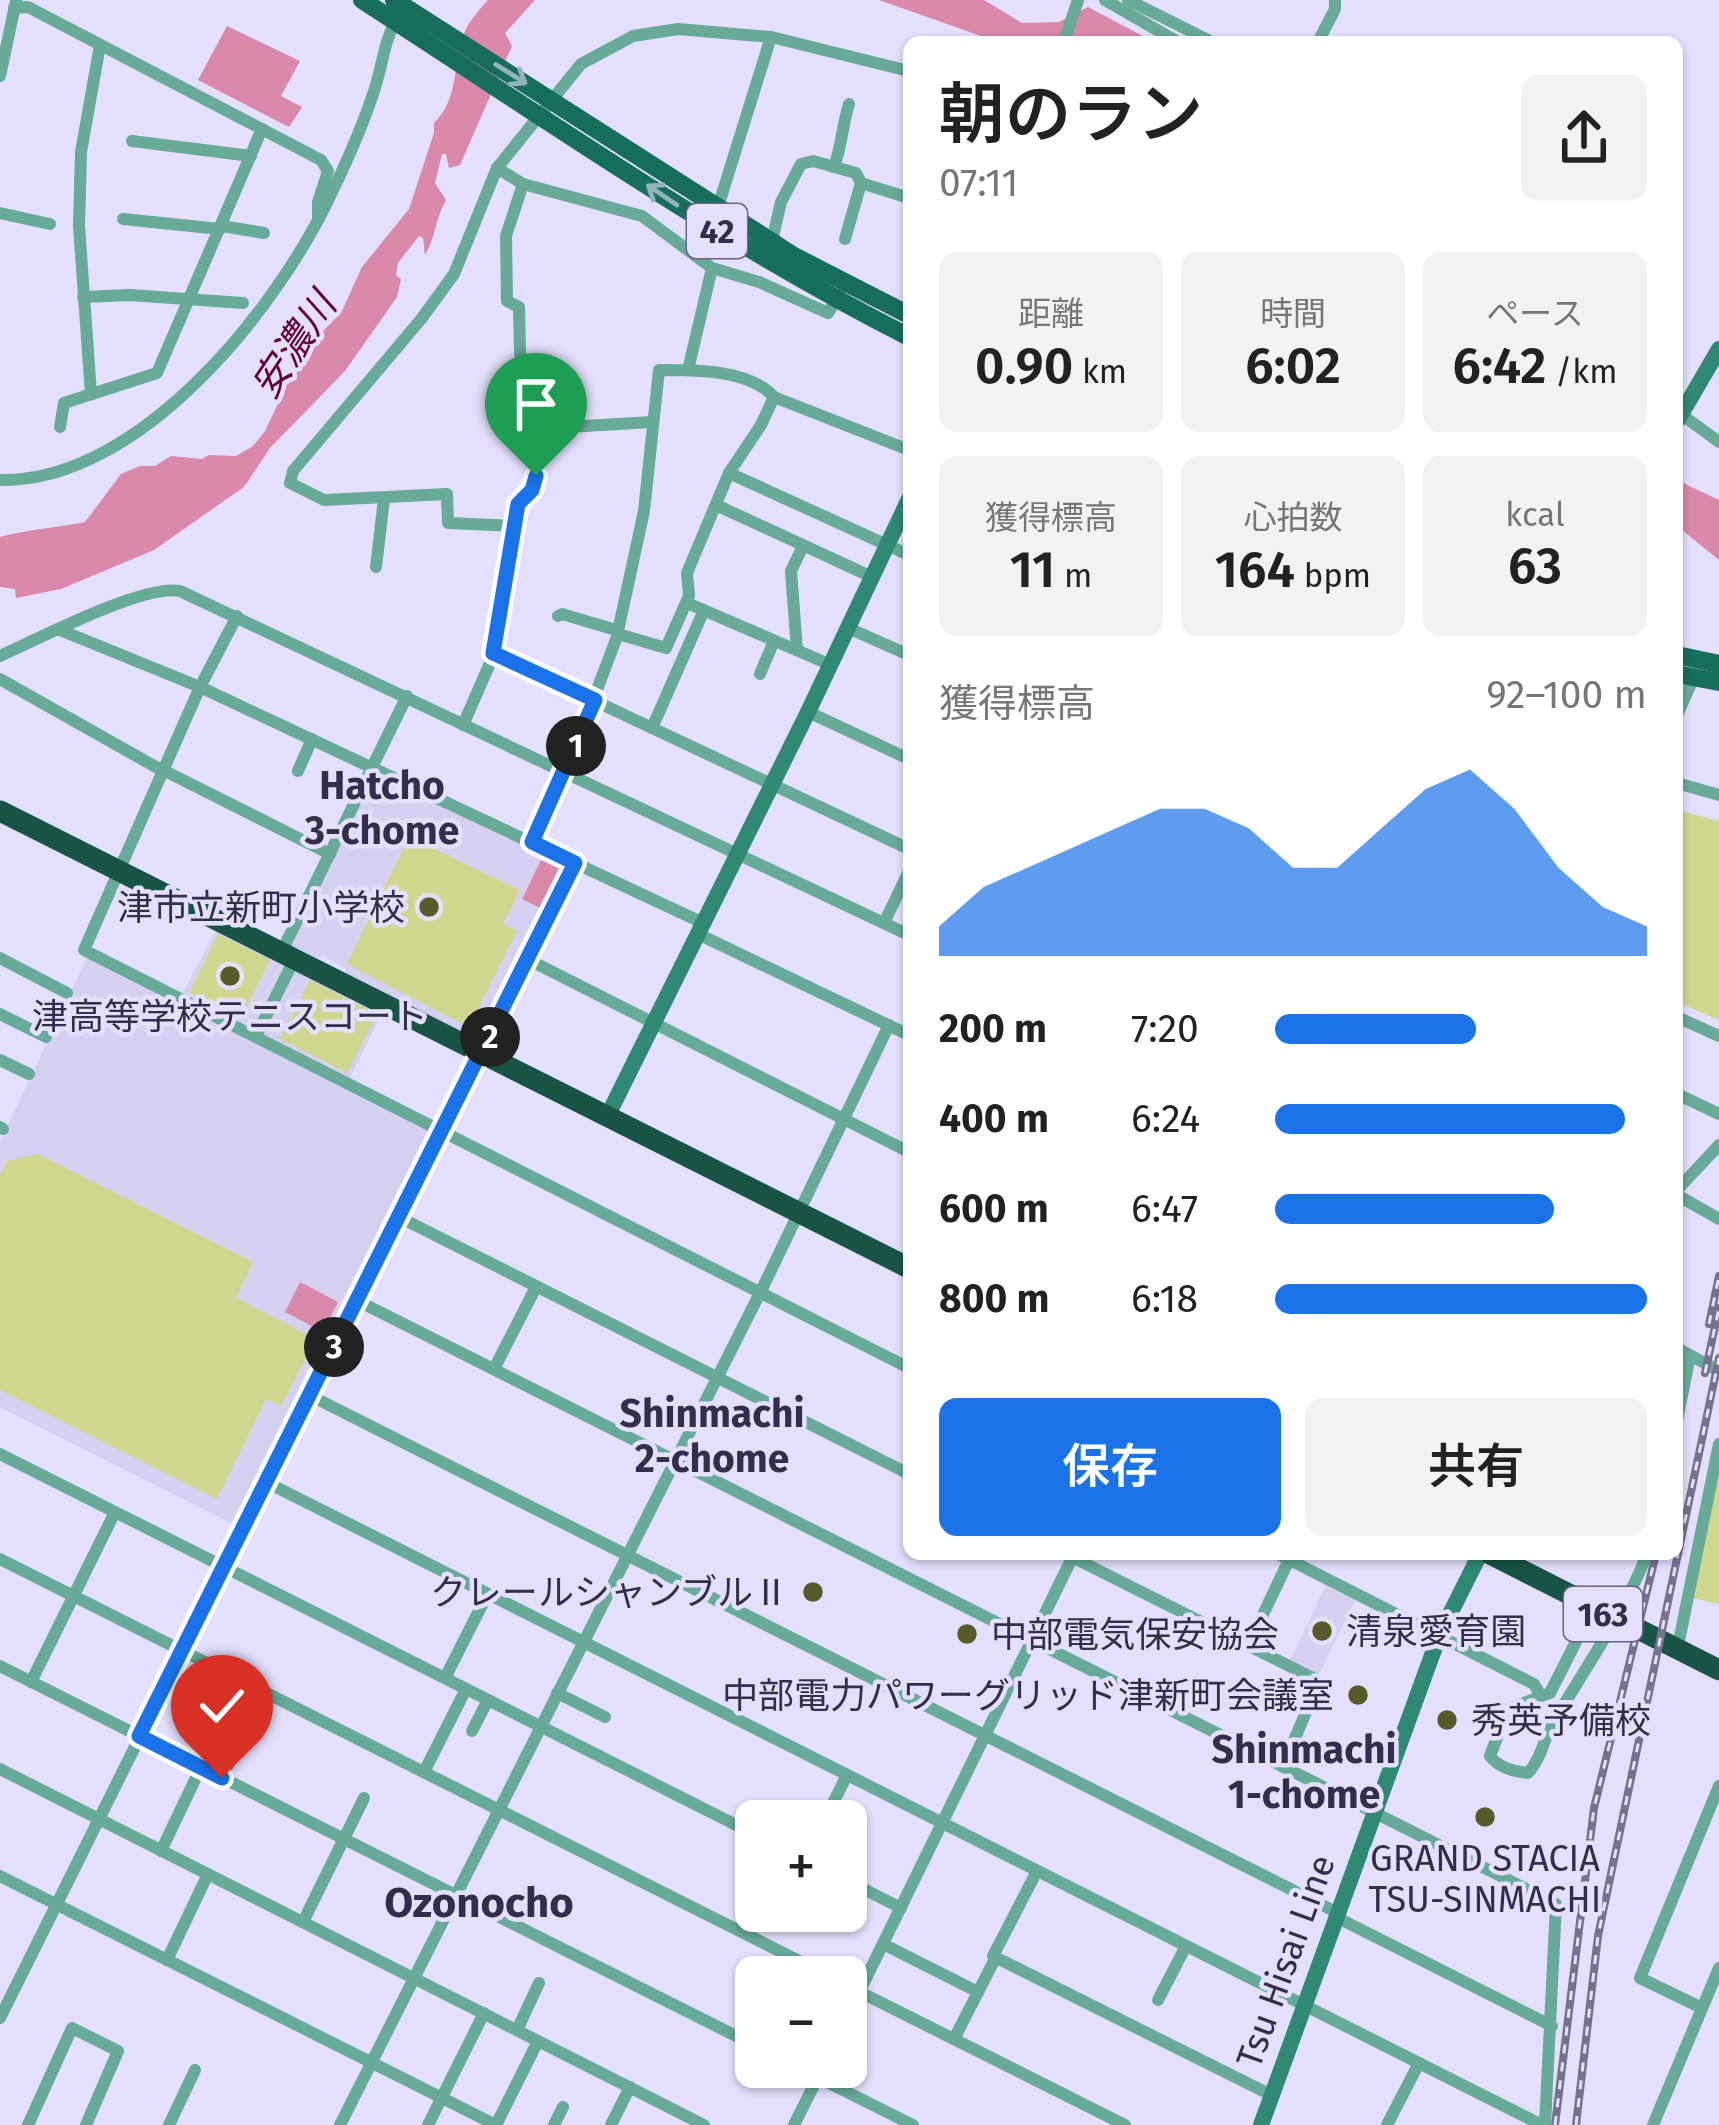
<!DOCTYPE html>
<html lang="ja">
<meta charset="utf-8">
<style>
:root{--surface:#fff;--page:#f2f2f2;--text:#222;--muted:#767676;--accent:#1a73e8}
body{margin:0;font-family:"Fira Sans","Noto Sans JP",sans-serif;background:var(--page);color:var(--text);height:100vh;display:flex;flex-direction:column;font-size:45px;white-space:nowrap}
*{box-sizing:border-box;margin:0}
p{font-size:39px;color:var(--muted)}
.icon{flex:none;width:66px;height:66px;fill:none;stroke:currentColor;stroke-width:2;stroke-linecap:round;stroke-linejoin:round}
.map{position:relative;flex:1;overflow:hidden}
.side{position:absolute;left:903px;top:36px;width:780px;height:1524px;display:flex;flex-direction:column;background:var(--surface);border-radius:18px;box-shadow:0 3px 9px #0004}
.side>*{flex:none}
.tools{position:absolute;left:735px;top:1800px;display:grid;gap:24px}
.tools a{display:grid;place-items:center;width:132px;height:132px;border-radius:18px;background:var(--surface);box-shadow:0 3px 9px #0004;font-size:60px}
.pin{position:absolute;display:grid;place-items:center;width:102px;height:102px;color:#fff;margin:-123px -51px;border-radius:50% 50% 50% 0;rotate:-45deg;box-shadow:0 0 12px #0007}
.pin .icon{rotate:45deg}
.km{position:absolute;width:60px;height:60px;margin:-30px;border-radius:50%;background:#222;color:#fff;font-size:33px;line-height:60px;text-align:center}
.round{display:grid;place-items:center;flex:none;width:126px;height:126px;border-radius:18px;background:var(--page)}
.head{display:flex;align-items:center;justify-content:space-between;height:204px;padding:0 36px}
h1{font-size:66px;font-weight:600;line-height:90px}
.metrics{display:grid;grid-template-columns:repeat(3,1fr);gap:18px;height:204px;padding:12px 36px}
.metrics div{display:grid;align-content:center;border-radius:18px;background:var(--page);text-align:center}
.metrics b{font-size:51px;font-weight:600}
.metrics small{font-size:33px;font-weight:400}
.metrics p{font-size:33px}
.chart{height:336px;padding:24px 36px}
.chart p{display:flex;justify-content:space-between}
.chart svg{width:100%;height:216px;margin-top:12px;fill:var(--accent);opacity:.7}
.button{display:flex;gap:24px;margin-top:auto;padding:24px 36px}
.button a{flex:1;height:138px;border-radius:18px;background:var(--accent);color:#fff;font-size:48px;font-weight:600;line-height:138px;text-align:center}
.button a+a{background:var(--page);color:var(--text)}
ul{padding:0 36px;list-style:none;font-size:39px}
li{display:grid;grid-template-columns:192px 144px 1fr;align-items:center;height:90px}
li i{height:30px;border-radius:15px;background:var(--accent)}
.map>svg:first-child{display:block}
.built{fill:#d6d0f0}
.green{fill:#cfd78e}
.water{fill:#d988a9}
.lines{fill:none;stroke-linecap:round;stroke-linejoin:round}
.street{stroke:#67aa97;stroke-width:12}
.secondary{stroke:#308973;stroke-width:16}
.primary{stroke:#166e5b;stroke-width:18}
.highway{stroke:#185546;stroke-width:21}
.rail-casing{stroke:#77718e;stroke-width:8}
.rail{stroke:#e4dffc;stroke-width:3;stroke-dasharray:9;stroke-linecap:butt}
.secondary-bridge{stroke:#308973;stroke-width:16}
.oneway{stroke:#92b2bc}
.route-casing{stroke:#fff;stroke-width:24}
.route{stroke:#1a73e8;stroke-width:15}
.poi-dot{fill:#575b29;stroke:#e4dffc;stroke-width:4.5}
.labels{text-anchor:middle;stroke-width:9;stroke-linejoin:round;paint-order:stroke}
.shield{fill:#e4dffc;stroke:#69637f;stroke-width:3}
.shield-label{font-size:33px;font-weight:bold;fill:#342e4a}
.poi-label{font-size:36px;fill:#342e4a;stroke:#e4dffc;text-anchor:end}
.street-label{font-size:36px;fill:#342e4a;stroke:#e4dffc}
.water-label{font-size:39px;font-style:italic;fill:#64003a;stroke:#e4dffc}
.neighbourhood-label{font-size:39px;font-weight:bold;fill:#342e4a;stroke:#e4dffc}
.quarter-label{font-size:42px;font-weight:bold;fill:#342e4a;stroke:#e4dffc}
</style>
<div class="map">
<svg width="1719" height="2125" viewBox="0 0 1719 2125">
<rect width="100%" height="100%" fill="#e4dffc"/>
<!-- built -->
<g class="built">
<polygon points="378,775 568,865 484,1039 479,1040 346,973 344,967 323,956 318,958 290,945 373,777"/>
<polygon points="218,927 384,1009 350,1078 182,994"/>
<polygon points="87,958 436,1132 237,1526 0,1407 0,1142"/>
<polygon points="1325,1586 1355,1600 1318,1677 1289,1663"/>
</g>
<!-- green -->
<g class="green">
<polygon points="1677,810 1719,821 1719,1020 1677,1002"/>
<polygon points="409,837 520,890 503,924 517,931 469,1027 347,964"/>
<polygon points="218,934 270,960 241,1018 189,993"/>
<polygon points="310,980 377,1014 347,1073 280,1039"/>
<polygon points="38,1154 253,1262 236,1298 316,1339 281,1406 266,1399 217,1499 0,1390 0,1175 7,1161"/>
<polygon points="1716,1480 1719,1481 1719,1604 1692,1598"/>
</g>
<!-- water -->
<g class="water">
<path d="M488,0h47l-30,33 7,13 -52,119 -11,3 -3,-14h-4l-7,29 11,17c-11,19 -11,40 -21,55l-2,-17 -4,-2 -21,27 -2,12 5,4 -4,18 -52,74 -75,77 -26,39 -90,63 -93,39 -45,9 -1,-9 -15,-2v-50c29,-8 56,-9 85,-15l36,-48 19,-8h15l16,-10 31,3 7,-4 27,1 17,-10 12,-15 28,-59 25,-36 23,-23 21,-46 47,-58 25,-76v-10c25,-23 19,-62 31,-92 5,-11 15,-22 23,-31z"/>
<polygon points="879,0 984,0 1022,23 1059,22 1088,7 1154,42 998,42"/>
<polygon points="227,26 300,61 281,96 302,107 289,127 198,80"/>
<polygon points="1677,480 1719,500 1719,560 1677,526"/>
<polygon points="541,860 561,869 542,909 522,899"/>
<polygon points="300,1282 338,1302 323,1332 285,1312"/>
</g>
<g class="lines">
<!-- street -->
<g class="street">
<polyline points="1105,0 1178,42"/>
<polyline points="1128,0 1212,42"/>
<polyline points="14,8 28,7 321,160 328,171 318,202 318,218"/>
<polyline points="1064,42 1078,0"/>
<polyline points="1318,42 1335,9 1335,0"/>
<polyline points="0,76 16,1"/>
<polyline points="132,141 251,156"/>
<path d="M834,167c8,-22 8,-41 15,-63"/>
<polyline points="497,168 523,184 642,216 712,268 759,282 828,313 840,294"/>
<polyline points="861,183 909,198"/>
<polyline points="718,207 771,37"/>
<polyline points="0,213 50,224"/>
<polyline points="123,219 220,229"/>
<polyline points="222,226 264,233"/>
<polyline points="772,241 781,202 801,164 813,161 856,173 861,183 845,239"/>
<polyline points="83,297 130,295 243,303"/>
<polyline points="688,370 712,268"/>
<polyline points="91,394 79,226 81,152 100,45"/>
<polyline points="1678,412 1719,442"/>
<polyline points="60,427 64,403 157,373 262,129"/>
<polyline points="533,429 652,422"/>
<polyline points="729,473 909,555"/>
<path d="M0,480c140,3 280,-174 333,-290 16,-33 31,-68 42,-102 8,-25 9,-47 22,-70"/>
<polyline points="716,505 872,577"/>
<polyline points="513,526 448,523 447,494 324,500 290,483 293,471 422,318 454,274 497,168 581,64 633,36 678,29 771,37 909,71"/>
<polyline points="376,567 384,499"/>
<polyline points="687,603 831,665"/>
<polyline points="237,616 200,687 84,950 909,1368"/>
<polyline points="558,616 562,614 616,630 618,634 666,648 689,596 687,573 729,473 761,425 774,397"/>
<polyline points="848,628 909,655"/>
<polyline points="60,630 200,687 703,923"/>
<path d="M618,631l26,-120 15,-141c35,0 90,-1 115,27l135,53"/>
<polyline points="797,650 791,571 803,546"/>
<polyline points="493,653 909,849"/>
<path d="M0,656c38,-17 143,-72 180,-65l729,344"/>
<polyline points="760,674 774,641"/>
<polyline points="0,679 163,771"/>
<polyline points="808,712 909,759"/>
<polyline points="1677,715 1694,677"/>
<polyline points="463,725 491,661 518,504 532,491 536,463 520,352 519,307 507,301 506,236 523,184"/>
<polyline points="652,728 704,610"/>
<polyline points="163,770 330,854"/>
<polyline points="298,771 312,739"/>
<polyline points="1677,783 1719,795"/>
<polyline points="532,843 566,772 618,634"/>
<polyline points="884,923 909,871"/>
<polyline points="698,934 909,1035"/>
<polyline points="282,951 407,696"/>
<polyline points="0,958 67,993"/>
<polyline points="529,960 909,1152"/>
<polyline points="0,1014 46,1037"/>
<polyline points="1677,1017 1719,1036"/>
<polyline points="256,1036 295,958"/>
<polyline points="0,1060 29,1074"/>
<polyline points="1677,1094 1719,1114"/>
<polyline points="0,1127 3,1129"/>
<polyline points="1677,1190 1719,1145"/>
<polyline points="1677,1195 1719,1219"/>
<polyline points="399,1217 909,1474"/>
<polyline points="358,1301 1556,1904 1545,2125"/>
<polyline points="1677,1348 1719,1371"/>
<polyline points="494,1369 536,1287"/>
<polyline points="309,1395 1338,1913"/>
<polyline points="1677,1420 1690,1356"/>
<polyline points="0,1454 756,1835"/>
<polyline points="266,1482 1542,2125"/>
<polyline points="1066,1554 1319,1681 1283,1767"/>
<polyline points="1278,1554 1534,1684 1541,1696"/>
<polyline points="0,1559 831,1977"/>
<path d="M1593,1608l-43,85 -42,16 -18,47c8,11 24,16 38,17 13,-14 16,-34 25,-51 30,-49 74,-115 94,-168"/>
<polyline points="1248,1646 1289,1560"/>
<polyline points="1677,1651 1719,1444"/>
<polyline points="0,1666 756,2046"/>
<polyline points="445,1678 487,1595"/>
<polyline points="31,1682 115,1512"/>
<polyline points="557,1693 605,1717"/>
<polyline points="472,1731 488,1700"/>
<polyline points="0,1769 704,2125"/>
<polyline points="424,1772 466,1689"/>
<polyline points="222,1777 264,1692"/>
<polyline points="824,1821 847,1775"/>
<polyline points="161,1851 201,1767"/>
<polyline points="1037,1871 993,1956 1271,2095"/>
<polyline points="0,1876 496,2125"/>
<polyline points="846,1880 901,1908"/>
<polyline points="1336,1917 1552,2026"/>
<polyline points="303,1922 364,1798"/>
<polyline points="883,1944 978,1992"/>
<polyline points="167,1960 208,1874"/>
<polyline points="846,1985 1125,2125"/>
<polyline points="1158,2000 1186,1946"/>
<polyline points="1702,2008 1640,1978 1719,1786"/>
<polyline points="0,2018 575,863"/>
<polyline points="846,2019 1074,1554"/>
<polyline points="517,2030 539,1983"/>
<polyline points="954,2039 996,1957"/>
<polyline points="797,2067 913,2125"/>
<polyline points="28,2125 72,2028 118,2051 86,2125"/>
<polyline points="169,2125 195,2070"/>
<polyline points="340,2125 762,1289 889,1025"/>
<polyline points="428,2125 484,2013"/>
<polyline points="496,2125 538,2041"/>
<polyline points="554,2125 563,2107"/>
<polyline points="611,2125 630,2087"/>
<polyline points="794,2125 823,2067"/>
<polyline points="1387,2125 1419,2063"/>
<polyline points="1653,2125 1719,1968"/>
</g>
<!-- secondary -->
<g class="secondary">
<polyline points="1687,404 1719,349"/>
<polyline points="608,1115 808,712 909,499"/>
<polyline points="1261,2125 1439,1636 1480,1554"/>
</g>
<!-- primary -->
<g class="primary">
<path d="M362,0c180,116 356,240 547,337"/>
<polyline points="394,0 794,256 909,315"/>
<polyline points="1677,655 1719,664"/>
<polyline points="1677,674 1719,682"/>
</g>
<!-- highway -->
<g class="highway">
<polyline points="0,811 909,1268"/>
<polyline points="1490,1554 1719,1670"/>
</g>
<!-- rail casing -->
<g class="rail-casing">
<g id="rail">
<polyline points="1709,1324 1719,1276"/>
<polyline points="1705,1373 1719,1308"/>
<polyline points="1555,2125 1594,1808 1656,1554"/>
<polyline points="1576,2125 1598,1936 1719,1358"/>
</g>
</g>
<!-- rail -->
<use href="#rail" class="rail"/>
<!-- secondary-bridge -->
<polyline class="secondary-bridge" points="1677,421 1687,404"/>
</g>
<!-- one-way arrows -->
<defs><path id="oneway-shaft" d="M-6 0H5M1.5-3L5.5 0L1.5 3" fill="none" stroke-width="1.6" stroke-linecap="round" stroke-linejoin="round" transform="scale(3)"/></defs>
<g class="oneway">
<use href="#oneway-shaft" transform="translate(511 74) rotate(32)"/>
<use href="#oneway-shaft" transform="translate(662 195) rotate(-146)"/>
</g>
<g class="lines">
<!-- route casing -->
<g class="route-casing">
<polyline id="route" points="222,1778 139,1736 575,863 532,842 595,700 493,653 518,504 532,490 536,476"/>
</g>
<!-- route -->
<use href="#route" class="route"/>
</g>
<!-- markers -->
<g class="poi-dot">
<circle cx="429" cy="907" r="12"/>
<circle cx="230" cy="976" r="12"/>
<circle cx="813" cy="1592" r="12"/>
<circle cx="1322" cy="1631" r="12"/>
<circle cx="967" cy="1634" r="12"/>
<circle cx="1358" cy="1695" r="12"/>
<circle cx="1447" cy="1720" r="12"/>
<circle cx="1485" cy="1817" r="12"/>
</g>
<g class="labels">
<!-- shield labels -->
<g class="shield">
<rect x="687" y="204" width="60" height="54" rx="9"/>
<rect x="1564" y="1587" width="78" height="54" rx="9"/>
</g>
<g class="shield-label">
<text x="717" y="243">42</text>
<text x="1603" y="1626">163</text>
</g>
<!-- poi labels -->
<g class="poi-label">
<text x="405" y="920">津市立新町小学校</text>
<text x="230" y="1029" text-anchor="middle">津高等学校テニスコート</text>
<text x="789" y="1605">クレールシャンブルⅡ</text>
<text x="1346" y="1644" text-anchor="start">清泉愛育園</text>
<text x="991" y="1647" text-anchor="start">中部電気保安協会</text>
<text x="1334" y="1708">中部電力パワーグリッド津新町会議室</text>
<text x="1471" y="1733" text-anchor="start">秀英予備校</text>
<text x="1485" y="1871" text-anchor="middle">GRAND STACIA<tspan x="1485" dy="41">TSU-SINMACHI</tspan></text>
</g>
<!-- street labels -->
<g class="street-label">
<text transform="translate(1285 1961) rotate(-70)" y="13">Tsu Hisai Line</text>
</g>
<!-- water labels -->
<g class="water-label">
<text transform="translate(293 345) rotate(-56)" y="14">安濃川</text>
</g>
<!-- neighbourhood labels -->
<g class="neighbourhood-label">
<text x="382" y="799">Hatcho<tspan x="382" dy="45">3-chome</tspan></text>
<text x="712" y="1427">Shinmachi<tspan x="712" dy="45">2-chome</tspan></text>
<text x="1304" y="1763">Shinmachi<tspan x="1304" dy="45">1-chome</tspan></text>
</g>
<!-- quarter labels -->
<g class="quarter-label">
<text x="479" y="1917">Ozonocho</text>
</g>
</g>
</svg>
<div class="tools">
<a>+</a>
<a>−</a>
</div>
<div class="pin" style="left:536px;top:476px;background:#1e9e55"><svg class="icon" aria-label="arrive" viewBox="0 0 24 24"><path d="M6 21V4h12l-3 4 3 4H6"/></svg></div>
<div class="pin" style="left:222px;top:1778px;background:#d93025"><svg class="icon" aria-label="check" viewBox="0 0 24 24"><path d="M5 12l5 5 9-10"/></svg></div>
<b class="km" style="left:576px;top:746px">1</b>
<b class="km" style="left:490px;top:1037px">2</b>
<b class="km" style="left:334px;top:1347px">3</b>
<section class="side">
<div class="head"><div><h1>朝のラン</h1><p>07:11</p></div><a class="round"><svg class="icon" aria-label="share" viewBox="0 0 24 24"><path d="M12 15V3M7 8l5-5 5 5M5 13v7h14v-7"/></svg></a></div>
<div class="metrics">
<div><p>距離</p><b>0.90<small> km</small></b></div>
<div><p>時間</p><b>6:02</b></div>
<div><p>ペース</p><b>6:42<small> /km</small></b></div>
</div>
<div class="metrics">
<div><p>獲得標高</p><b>11<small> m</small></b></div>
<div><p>心拍数</p><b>164<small> bpm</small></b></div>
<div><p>kcal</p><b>63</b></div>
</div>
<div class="chart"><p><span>獲得標高</span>92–100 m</p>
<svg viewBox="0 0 160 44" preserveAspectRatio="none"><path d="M0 44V38L10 30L20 26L30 22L40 18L50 14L60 14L70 18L80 26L90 26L100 18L110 10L120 6L130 14L140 26L150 34L160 38V44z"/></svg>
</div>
<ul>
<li><b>200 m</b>7:20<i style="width:54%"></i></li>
<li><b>400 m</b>6:24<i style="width:94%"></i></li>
<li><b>600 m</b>6:47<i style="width:75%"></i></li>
<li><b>800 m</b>6:18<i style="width:100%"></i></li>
</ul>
<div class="button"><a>保存</a><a>共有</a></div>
</section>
</div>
